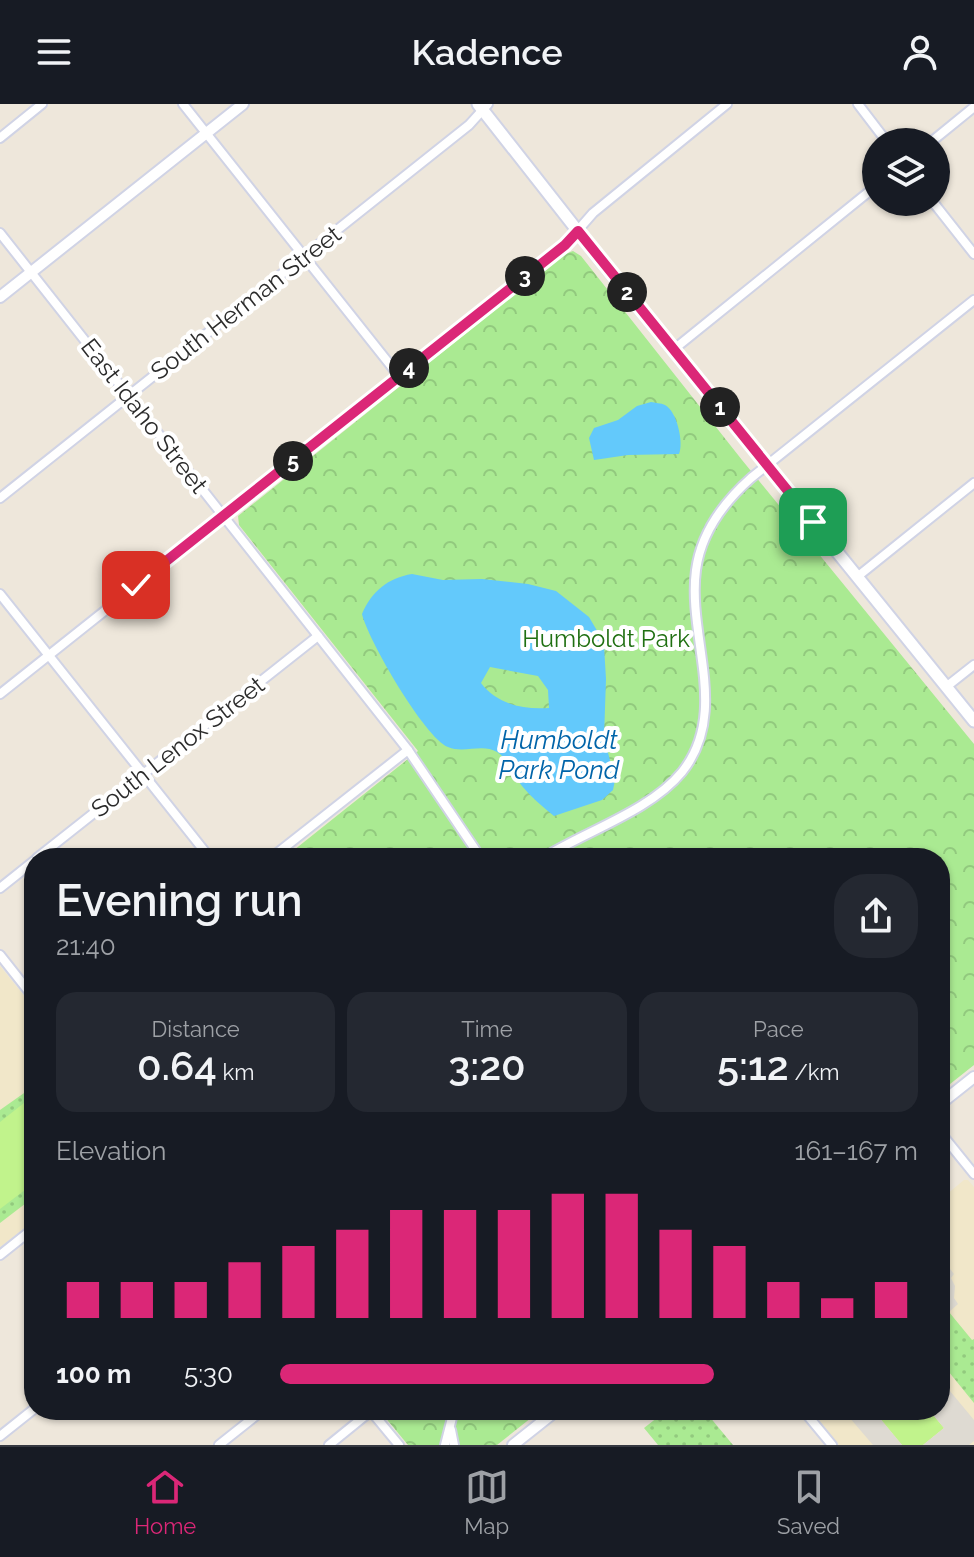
<!DOCTYPE html>
<meta charset="utf-8">
<style>
:root{--surface:#171b24;--page:#242831;--text:#f1f3f6;--muted:#9ea1a6;--line:#363941;--accent:#db2777}
body{margin:0;font-family:Raleway,sans-serif;background:var(--page);color:var(--text);height:100vh;display:flex;flex-direction:column;font-size:30px;white-space:nowrap}
*{box-sizing:border-box;margin:0}
p{font-size:26px;color:var(--muted)}
.icon{flex:none;width:44px;height:44px;fill:none;stroke:currentColor;stroke-width:2;stroke-linecap:round;stroke-linejoin:round}
.map{position:relative;flex:1;overflow:hidden}
.panel{position:absolute;left:24px;top:744px;width:926px;height:572px;display:flex;flex-direction:column;background:var(--surface);border-radius:32px;box-shadow:0 2px 6px #0004}
.panel>*{flex:none}
.tools{position:absolute;left:862px;top:24px;display:grid;gap:16px}
.tools a{display:grid;place-items:center;width:88px;height:88px;border-radius:50%;background:var(--surface);box-shadow:0 2px 6px #0004;font-size:40px}
.pin{position:absolute;display:grid;place-items:center;width:68px;height:68px;color:#fff;margin:-34px;border-radius:16px;box-shadow:0 4px 12px #0006}
.km{position:absolute;width:40px;height:40px;margin:-20px;border-radius:50%;background:#222;color:#fff;font-size:22px;line-height:40px;text-align:center}
.round{display:grid;place-items:center;flex:none;width:84px;height:84px;border-radius:32px;background:var(--page)}
.head{display:flex;align-items:center;justify-content:space-between;height:136px;padding:0 32px}
h1{font-size:44px;font-weight:600;line-height:60px}
.stats{display:grid;grid-template-columns:repeat(3,1fr);gap:12px;height:136px;padding:8px 32px}
.stats div{display:grid;align-content:center;border-radius:20px;background:var(--page);text-align:center}
.stats b{font-size:40px;font-weight:600}
.stats small{font-size:22px;font-weight:400}
.stats p{font-size:22px}
.chart{height:224px;padding:16px 32px}
.chart p{display:flex;justify-content:space-between}
.chart svg{width:100%;height:144px;margin-top:8px;stroke:var(--accent);stroke-width:6}
ul{padding:0 32px;list-style:none;font-size:26px}
li{display:grid;grid-template-columns:128px 96px 1fr;align-items:center;height:60px}
li i{height:20px;border-radius:10px;background:var(--accent)}
header{display:flex;justify-content:space-between;align-items:center;height:104px;padding:0 32px;background:var(--surface);font-size:36px;font-weight:600}
.tab-bar{display:flex;justify-content:space-around;align-items:center;height:112px;border-top:2px solid var(--line);background:var(--surface);font-size:22px;color:var(--muted)}
.tab-bar a{display:grid;justify-items:center;gap:4px}
.tab-bar .selected{color:var(--accent)}
.map>svg:first-child{display:block}
.education{fill:#f1e7c9}
.grass{fill:url(#grass-dots)}
.forest{fill:url(#forest-crowns)}
.pitch{fill:#c1f38c}
.plaza{fill:#dedad2}
.water{fill:#63c9fb;fill-rule:evenodd}
.lines{fill:none;stroke-linecap:round;stroke-linejoin:round}
.minor-casing{stroke:#d0d3e5;stroke-width:12}
.tertiary-casing{stroke:#d0d3e5;stroke-width:14}
.secondary-casing{stroke:#d0d3e5;stroke-width:15}
.minor{stroke:#fff;stroke-width:8}
.tertiary{stroke:#fff;stroke-width:10}
.secondary{stroke:#fff;stroke-width:11}
.route-casing{stroke:#fff;stroke-width:16}
.route{stroke:#db2777;stroke-width:10}
.labels{text-anchor:middle;stroke-width:8;stroke-linejoin:round;paint-order:stroke}
.street-label{font-size:24px;fill:#2b2b2b;stroke:#fff}
.park-label{font-size:24px;fill:#207012;stroke:#fff}
.water-label{font-size:26px;font-style:italic;fill:#0064a9;stroke:#fff}
</style>
<header><svg class="icon" aria-label="menu" viewBox="0 0 24 24"><path d="M4 6h16M4 12h16M4 18h16"/></svg>Kadence<svg class="icon" aria-label="person" viewBox="0 0 24 24"><circle cx="12" cy="8" r="4"/><path d="M4 21q1-7 8-7t8 7"/></svg></header>
<div class="map">
<svg width="974" height="1341" viewBox="0 0 974 1341">
<defs>
<pattern id="grass-dots" width="8" height="8" patternUnits="userSpaceOnUse" patternTransform="scale(2)"><rect width="8" height="8" fill="#aaea92"/><path d="M2 2h.1M6 6h.1" fill="none" stroke="#92c97e" stroke-width="1.8" stroke-linecap="round"/></pattern>
<pattern id="forest-crowns" width="20" height="18" patternUnits="userSpaceOnUse" patternTransform="scale(2)"><rect width="20" height="18" fill="#aaea92"/><path d="M2 6a3 3 0 1 1 6 0M12 15a3 3 0 1 1 6 0" fill="none" stroke="#92c97e"/></pattern>
</defs>
<rect width="100%" height="100%" fill="#eee7db"/>
<!-- education -->
<g class="education">
<polygon points="0,862 34,904 34,1117 0,1143"/>
<polygon points="964,1076 968,1076 974,1083 974,1341 839,1341 811,1306 940,1306 940,1096"/>
</g>
<!-- grass -->
<g class="grass">
<polygon points="34,982 34,1093 0,1119 0,1006"/>
<polygon points="949,1208 972,1236 974,1235 974,1299 940,1257 940,1217"/>
<polygon points="667,1306 673,1311 679,1306 704,1306 733,1341 658,1341 644,1324"/>
</g>
<!-- forest -->
<g class="forest">
<polygon points="573,147 581,152 742,356 974,640 974,961 940,988 940,754 284,754 418,647 239,421 238,412 565,150"/>
<polygon points="379,1306 541,1306 497,1341 408,1341"/>
</g>
<!-- pitch -->
<g class="pitch">
<polygon points="34,991 34,1079 0,1105 0,1018"/>
<polygon points="873,1306 929,1306 944,1324 923,1341 902,1341"/>
</g>
<!-- plaza -->
<g class="plaza">
<polygon points="947,1161 954,1170 951,1174 955,1182 954,1194 958,1200 940,1216 940,1167"/>
<polygon points="940,1275 974,1316 974,1337 969,1341 923,1341 944,1324 929,1306 940,1306"/>
<polygon points="843,1306 873,1306 902,1341 873,1341"/>
</g>
<!-- water -->
<g class="water">
<path d="M651,298c4,1 10,1 14,3 12,6 19,38 14,49l-51,1 -34,5 -5,-22 5,-10 24,-8 19,-14z"/>
<path d="M412,470l31,6 39,-1 46,5 28,7 33,26 10,17 5,12 2,33 -2,58 11,43 -2,10 -11,10 -48,16c-12,-10 -23,-19 -32,-30 -8,-10 -14,-28 -25,-34 -15,-9 -33,2 -49,-5 -23,-9 -80,-107 -86,-133 10,-23 26,-36 50,-40zM490,563l48,9 10,14 1,18c-26,2 -52,-4 -68,-25z"/>
</g>
<g class="lines">
<!-- minor casing -->
<g class="minor-casing">
<g id="minor">
<polyline points="183,0 399,272"/>
<polyline points="858,0 887,38"/>
<polyline points="0,34 42,0"/>
<polyline points="931,38 974,3"/>
<polyline points="933,98 974,150"/>
<polyline points="0,129 408,646 481,754"/>
<polyline points="673,246 876,82"/>
<polyline points="0,394 469,21 488,0"/>
<polyline points="857,473 974,379"/>
<polyline points="0,490 210,754"/>
<polyline points="946,583 974,561"/>
<polyline points="0,590 565,141 593,109 727,0"/>
<polyline points="37,754 318,532"/>
<polyline points="271,754 408,646"/>
<path d="M543,754c43,-27 107,-47 139,-86 48,-60 5,-135 14,-202 5,-37 28,-68 55,-92l223,-178"/>
<polyline points="0,784 34,757"/>
<polyline points="0,851 34,894"/>
<polyline points="940,1028 974,1070"/>
<polyline points="0,1151 34,1124"/>
<polyline points="370,1306 399,1341"/>
<polyline points="803,1306 832,1341"/>
<polyline points="451,1326 454,1341"/>
<polyline points="0,1332 34,1305"/>
<polyline points="219,1341 263,1306"/>
<polyline points="329,1341 371,1307"/>
<polyline points="445,1341 454,1306"/>
</g>
</g>
<!-- tertiary casing -->
<g class="tertiary-casing">
<g id="tertiary">
<polyline points="0,193 243,0"/>
<polyline points="940,1000 974,973"/>
<polyline points="513,1341 557,1306"/>
</g>
</g>
<!-- secondary casing -->
<g class="secondary-casing">
<polyline id="secondary" points="478,0 595,149 974,617"/>
</g>
<!-- minor -->
<use href="#minor" class="minor"/>
<!-- tertiary -->
<use href="#tertiary" class="tertiary"/>
<!-- secondary -->
<use href="#secondary" class="secondary"/>
</g>
<g class="lines">
<!-- route casing -->
<g class="route-casing">
<polyline id="route" points="136,481 565,141 578,127 813,418"/>
</g>
<!-- route -->
<use href="#route" class="route"/>
</g>
<g class="labels">
<!-- street labels -->
<g class="street-label">
<text transform="translate(246 199) rotate(-38)" y="8">South Herman Street</text>
<text transform="translate(144 312) rotate(52)" y="8">East Idaho Street</text>
<text transform="translate(178 643) rotate(-38)" y="8">South Lenox Street</text>
</g>
<!-- park labels -->
<g class="park-label">
<text x="606" y="543">Humboldt Park</text>
</g>
<!-- water labels -->
<g class="water-label">
<text x="559" y="645">Humboldt<tspan x="559" dy="30">Park Pond</tspan></text>
</g>
</g>
</svg>
<div class="tools">
<a><svg class="icon" aria-label="layers" viewBox="0 0 24 24"><path d="M12 4l9 5-9 5-9-5zM3 14l9 5 9-5"/></svg></a>
</div>
<div class="pin" style="left:813px;top:418px;background:#1e9e55"><svg class="icon" aria-label="arrive" viewBox="0 0 24 24"><path d="M6 21V4h12l-3 4 3 4H6"/></svg></div>
<div class="pin" style="left:136px;top:481px;background:#d93025"><svg class="icon" aria-label="check" viewBox="0 0 24 24"><path d="M5 12l5 5 9-10"/></svg></div>
<b class="km" style="left:720px;top:303px">1</b>
<b class="km" style="left:627px;top:188px">2</b>
<b class="km" style="left:525px;top:172px">3</b>
<b class="km" style="left:409px;top:264px">4</b>
<b class="km" style="left:293px;top:357px">5</b>
<section class="panel">
<div class="head"><div><h1>Evening run</h1><p>21:40</p></div><a class="round"><svg class="icon" aria-label="share" viewBox="0 0 24 24"><path d="M12 15V3M7 8l5-5 5 5M5 13v7h14v-7"/></svg></a></div>
<div class="stats">
<div><p>Distance</p><b>0.64<small> km</small></b></div>
<div><p>Time</p><b>3:20</b></div>
<div><p>Pace</p><b>5:12<small> /km</small></b></div>
</div>
<div class="chart"><p><span>Elevation</span>161–167 m</p>
<svg viewBox="0 0 160 44" preserveAspectRatio="none"><path d="M5 44V33M15 44V33M25 44V33M35 44V27M45 44V22M55 44V17M65 44V11M75 44V11M85 44V11M95 44V6M105 44V6M115 44V17M125 44V22M135 44V33M145 44V38M155 44V33"/></svg>
</div>
<ul>
<li><b>100 m</b>5:30<i style="width:68%"></i></li>
</ul>
</section>
</div>
<nav class="tab-bar">
<a class="selected"><svg class="icon" aria-label="home" viewBox="0 0 24 24"><path d="M3 11l9-7 9 7M6 9v11h12V9"/></svg>Home</a>
<a><svg class="icon" aria-label="map" viewBox="0 0 24 24"><path d="M3 6l6-2 6 2 6-2v14l-6 2-6-2-6 2zM9 4v14M15 6v14"/></svg>Map</a>
<a><svg class="icon" aria-label="saved" viewBox="0 0 24 24"><path d="M7 4h10v16l-5-4-5 4z"/></svg>Saved</a>
</nav>
